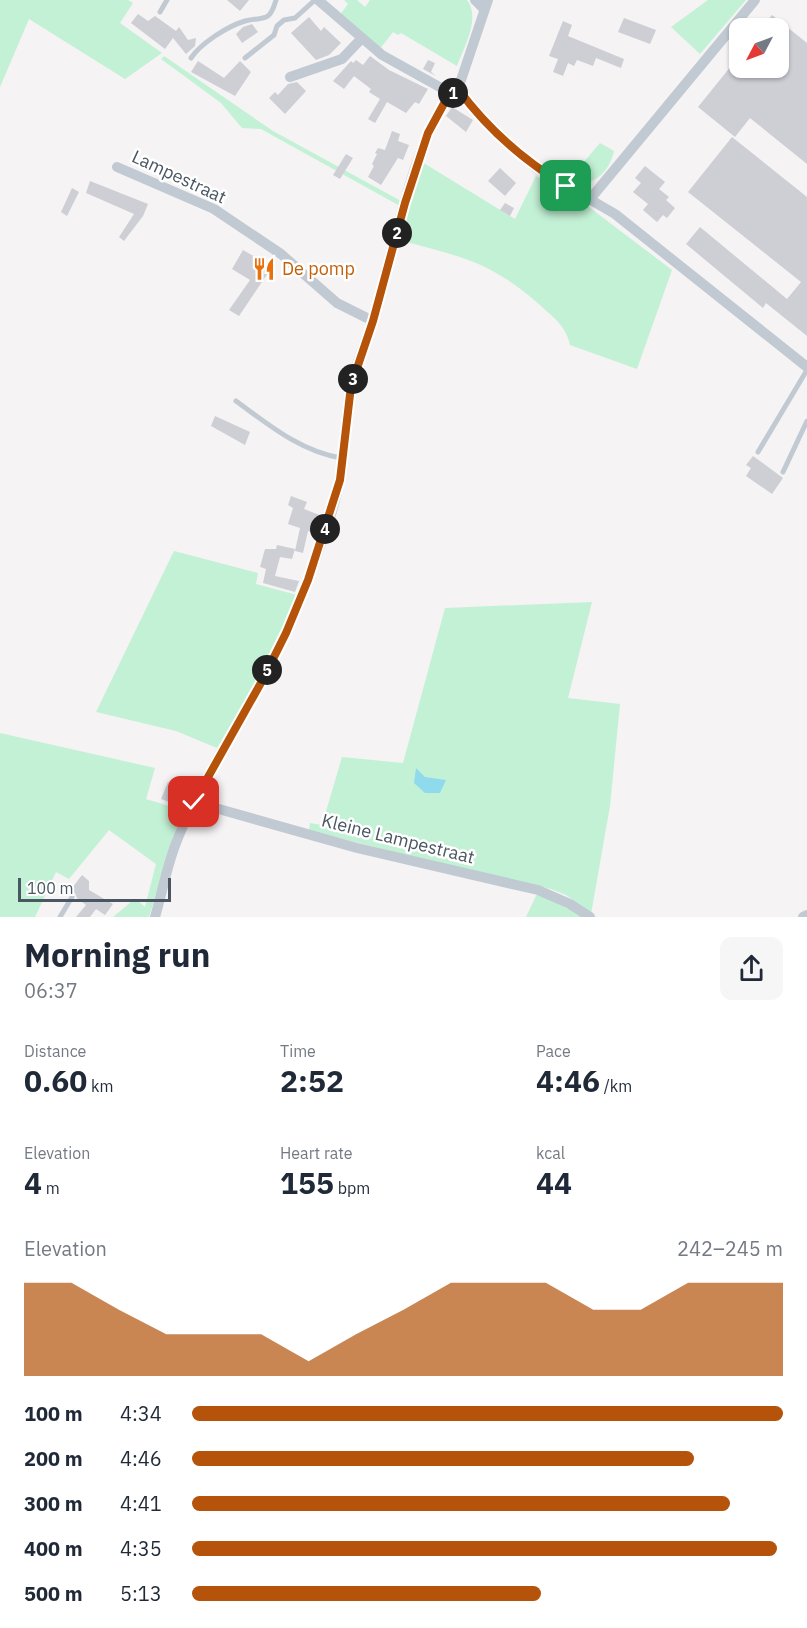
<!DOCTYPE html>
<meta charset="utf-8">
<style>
:root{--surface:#fff;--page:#f6f6f7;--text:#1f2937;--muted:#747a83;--accent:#b45309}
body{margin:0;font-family:"IBM Plex Sans",sans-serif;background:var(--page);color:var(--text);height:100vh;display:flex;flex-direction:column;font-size:22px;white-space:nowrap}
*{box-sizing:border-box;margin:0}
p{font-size:20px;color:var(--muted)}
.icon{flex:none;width:33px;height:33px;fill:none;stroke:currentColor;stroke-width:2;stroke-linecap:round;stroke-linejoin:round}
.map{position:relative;height:917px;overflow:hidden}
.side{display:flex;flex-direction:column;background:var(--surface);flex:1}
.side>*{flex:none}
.needle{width:39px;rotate:229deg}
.controls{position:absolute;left:729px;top:18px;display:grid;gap:12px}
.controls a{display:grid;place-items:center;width:60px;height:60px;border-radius:12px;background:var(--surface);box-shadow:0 2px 4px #0004;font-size:30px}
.scale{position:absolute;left:18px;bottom:15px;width:153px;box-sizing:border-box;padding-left:6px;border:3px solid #4a5661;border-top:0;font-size:16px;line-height:21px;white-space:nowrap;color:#4a5661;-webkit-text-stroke:4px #fff;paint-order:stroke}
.pin{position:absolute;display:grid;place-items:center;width:51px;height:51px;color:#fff;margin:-26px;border-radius:12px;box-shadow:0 3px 9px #0006}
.km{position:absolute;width:30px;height:30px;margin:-15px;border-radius:50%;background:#222;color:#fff;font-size:16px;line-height:30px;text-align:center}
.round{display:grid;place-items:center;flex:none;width:63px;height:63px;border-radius:12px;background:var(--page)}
.overview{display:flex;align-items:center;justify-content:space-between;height:102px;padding:0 24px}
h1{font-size:33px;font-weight:700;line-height:45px}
.figures{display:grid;grid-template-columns:repeat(3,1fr);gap:9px;height:102px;padding:6px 24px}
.figures div{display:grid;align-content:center}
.figures b{font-size:30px;font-weight:700}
.figures small{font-size:16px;font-weight:400}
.figures p{font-size:16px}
.chart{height:168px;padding:12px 24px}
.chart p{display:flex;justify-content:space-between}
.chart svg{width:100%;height:108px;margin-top:6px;fill:var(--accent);opacity:.7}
ul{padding:0 24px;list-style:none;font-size:20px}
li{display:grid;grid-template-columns:96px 72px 1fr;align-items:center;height:45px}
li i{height:15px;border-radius:8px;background:var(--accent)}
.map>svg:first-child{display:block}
.green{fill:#c3f1d5}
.water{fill:#90daee}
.building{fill:#cdcfd5}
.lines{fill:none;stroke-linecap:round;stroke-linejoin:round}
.lane{stroke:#c1cad2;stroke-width:5}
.street{stroke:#c1cad2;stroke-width:10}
.route-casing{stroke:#fff;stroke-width:12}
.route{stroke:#b45309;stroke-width:8}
.labels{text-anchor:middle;stroke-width:5;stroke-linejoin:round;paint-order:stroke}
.street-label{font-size:18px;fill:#4a5661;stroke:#fff}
.food-label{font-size:18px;fill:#c56008;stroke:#fff;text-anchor:start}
</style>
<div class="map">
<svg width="807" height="917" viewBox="0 0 807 917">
<rect width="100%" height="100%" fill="#f5f3f3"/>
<!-- green -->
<g class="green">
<polygon points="0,0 128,0 133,3 120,23 162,53 125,79 29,19 0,87"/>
<path d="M344,0h13l8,7 5,-7h97c14,18 -3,47 -10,66l-56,-33 -3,2 -5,-3 -14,18 -40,-34 9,-12z"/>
<polygon points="708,0 746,0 700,54 671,27"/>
<polygon points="164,56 273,131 401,201 400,206 261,129 242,128 221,103 161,59"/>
<path d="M600,143l14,8c-7,30 -32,41 -56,24l24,-11z"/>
<path d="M422,162l93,57 21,-43 45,25 91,69 -35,99 -67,-24c-4,-19 -16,-27 -30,-40 -50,-44 -78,-48 -141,-65z"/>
<polygon points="174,551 258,573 256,584 297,595 276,647 217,748 176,731 96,712"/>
<polygon points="592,602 568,698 620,704 610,806 591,914 566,895 551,889 446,866 309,830 310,823 322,825 342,757 403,763 445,608"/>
<polygon points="0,733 155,768 146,799 182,810 149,917 113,917 131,902 138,901 145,907 156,864 109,830 69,879 56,872 35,917 0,917"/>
<polygon points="537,894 586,917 526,917"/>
</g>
<!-- water -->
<polygon class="water" points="416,768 425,777 446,780 440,793 425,793 414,783"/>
<!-- building -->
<g class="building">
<polygon points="227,0 249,0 240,11"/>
<polygon points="138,14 148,21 155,16 176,31 179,27 188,40 196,38 195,46 186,54 173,38 165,49 131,23"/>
<polygon points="772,15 807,43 807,164 750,118 735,137 698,107 740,55 740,68 778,68 778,28 761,28"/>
<polygon points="309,17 321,31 324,27 341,43 329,55 316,60 291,33"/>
<polygon points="624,18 656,30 650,44 618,32"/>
<polygon points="563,21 572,25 568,36 624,59 621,68 596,58 593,66 577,60 574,66 568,63 563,76 553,72 558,59 549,56"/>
<polygon points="252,24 258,32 242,43 236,34 243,27"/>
<polygon points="370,56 389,70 428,89 419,104 415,102 406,113 387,102 375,123 368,119 380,99 369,92 371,89 354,76 344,89 333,81 351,61 353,63 356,60 363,65"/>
<polygon points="428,60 435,63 431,72 436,76 423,69"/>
<polygon points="198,61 224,78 240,61 251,72 235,96 191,72"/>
<polygon points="297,82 306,91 285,114 269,98 275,92 278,95 288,84"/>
<polygon points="452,107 473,120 466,132 446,116"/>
<polygon points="392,131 400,134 398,141 409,145 403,160 398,158 381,185 368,177 374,166 372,164 377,154 375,153 378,148 385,150"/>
<polygon points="732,137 807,197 807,336 766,303 763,308 686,244 700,227 787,299 801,282 688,192"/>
<polygon points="346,154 353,158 340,179 333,175"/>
<polygon points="645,166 665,182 659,189 669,197 666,200 675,208 667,218 663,215 657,222 643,210 648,204 633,192 641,183 635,178"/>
<polygon points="500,168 516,183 505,196 488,181"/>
<polygon points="90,181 148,204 143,216 124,241 119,237 134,214 86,193"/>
<polygon points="72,188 79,192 67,216 61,212"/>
<polygon points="505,203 514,208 510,216 500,210"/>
<polygon points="243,250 272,267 239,316 229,310 250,280 232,269"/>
<polygon points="215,416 250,432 245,445 211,426"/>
<polygon points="753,456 783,478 772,494 746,476 751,468 746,465"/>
<polygon points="291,496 307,502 304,509 322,516 316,534 308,531 303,553 295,551 300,528 288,524 293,508 288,505"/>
<polygon points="277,545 295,549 292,559 280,557 275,576 299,581 295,592 263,583 266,569 260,567 265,549 276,549"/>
<polygon points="168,782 181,787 175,804 161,799"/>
<polygon points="82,875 89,881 89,890 113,904 105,915 96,909 90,917 76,917 86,905 77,898 75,893 69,892"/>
</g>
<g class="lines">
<!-- lane -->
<g class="lane">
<polyline points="160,12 167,0"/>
<path d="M191,58c10,-15 37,-32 54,-37 19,-5 24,3 31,-21"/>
<polyline points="245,58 274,35 277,26 284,20 295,18 315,0"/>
<path d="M236,401c33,24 64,50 105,57"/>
<polyline points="758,452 807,370"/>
<polyline points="783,472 807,421"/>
<polyline points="60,917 72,897"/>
</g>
<!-- street -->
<g class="street">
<polyline points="318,0 382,55 445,90 457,89"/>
<polyline points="475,0 484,9"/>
<polyline points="488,0 458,89 485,122 536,168 615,214 807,367"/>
<polyline points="290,77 342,59 361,39"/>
<polyline points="117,167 214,209 281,254 337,303 373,321"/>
<polyline points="591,198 755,0"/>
<polyline points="194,802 357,848 538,890 570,904 590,917"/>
<path d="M155,917c7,-24 12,-51 21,-74 22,-57 56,-108 85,-161 30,-54 52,-112 71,-171 13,-41 11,-84 19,-126 6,-25 17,-48 24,-73 16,-54 42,-190 83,-223"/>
<polyline points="803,917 807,915"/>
</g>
</g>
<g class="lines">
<!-- route casing -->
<g class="route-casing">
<path id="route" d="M194,802l68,-121 24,-48 22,-53 32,-100 11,-94 22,-65 32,-118 23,-70 19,-35 11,-9c29,39 66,72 108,97"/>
</g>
<!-- route -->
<use href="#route" class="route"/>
</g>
<!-- icons -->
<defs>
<g id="restaurant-bare" transform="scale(1.8)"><path d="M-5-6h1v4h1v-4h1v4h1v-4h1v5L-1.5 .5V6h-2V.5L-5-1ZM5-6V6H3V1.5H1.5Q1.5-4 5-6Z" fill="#e8710a" stroke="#fff" stroke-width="2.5" paint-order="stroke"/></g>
</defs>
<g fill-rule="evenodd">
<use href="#restaurant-bare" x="264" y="269"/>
</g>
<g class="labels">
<!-- street labels -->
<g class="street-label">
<text transform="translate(179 177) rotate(25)" y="6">Lampestraat</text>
<text transform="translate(398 839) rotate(14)" y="6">Kleine Lampestraat</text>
</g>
<!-- food labels -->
<g class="food-label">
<text x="282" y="275">De pomp</text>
</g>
</g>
</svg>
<div class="controls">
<a><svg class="needle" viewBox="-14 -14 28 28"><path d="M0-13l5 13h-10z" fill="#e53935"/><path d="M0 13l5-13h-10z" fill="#747a83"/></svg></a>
</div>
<div class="scale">100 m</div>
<div class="pin" style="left:566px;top:186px;background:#1e9e55"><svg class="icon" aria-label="arrive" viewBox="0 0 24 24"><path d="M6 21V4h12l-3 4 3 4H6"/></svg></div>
<div class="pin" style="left:194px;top:802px;background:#d93025"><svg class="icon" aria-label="check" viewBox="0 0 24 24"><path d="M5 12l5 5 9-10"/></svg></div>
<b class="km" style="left:453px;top:93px">1</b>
<b class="km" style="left:397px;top:233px">2</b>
<b class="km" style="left:353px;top:379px">3</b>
<b class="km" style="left:325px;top:529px">4</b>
<b class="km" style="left:267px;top:670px">5</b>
</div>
<section class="side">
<div class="overview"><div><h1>Morning run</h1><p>06:37</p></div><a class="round"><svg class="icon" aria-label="share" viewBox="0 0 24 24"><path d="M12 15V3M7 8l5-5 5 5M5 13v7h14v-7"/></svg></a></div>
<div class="figures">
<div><p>Distance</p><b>0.60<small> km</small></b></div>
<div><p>Time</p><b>2:52</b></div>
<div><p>Pace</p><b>4:46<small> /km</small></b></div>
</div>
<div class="figures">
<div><p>Elevation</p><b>4<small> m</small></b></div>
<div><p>Heart rate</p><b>155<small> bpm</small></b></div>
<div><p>kcal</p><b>44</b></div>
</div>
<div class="chart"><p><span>Elevation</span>242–245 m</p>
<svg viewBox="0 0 160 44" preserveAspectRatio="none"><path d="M0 44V6L10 6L20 17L30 27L40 27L50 27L60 38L70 27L80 17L90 6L100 6L110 6L120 17L130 17L140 6L150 6L160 6V44z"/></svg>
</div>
<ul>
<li><b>100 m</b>4:34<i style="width:100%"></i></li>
<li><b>200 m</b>4:46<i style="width:85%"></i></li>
<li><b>300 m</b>4:41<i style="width:91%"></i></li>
<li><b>400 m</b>4:35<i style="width:99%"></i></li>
<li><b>500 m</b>5:13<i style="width:59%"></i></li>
</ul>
</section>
